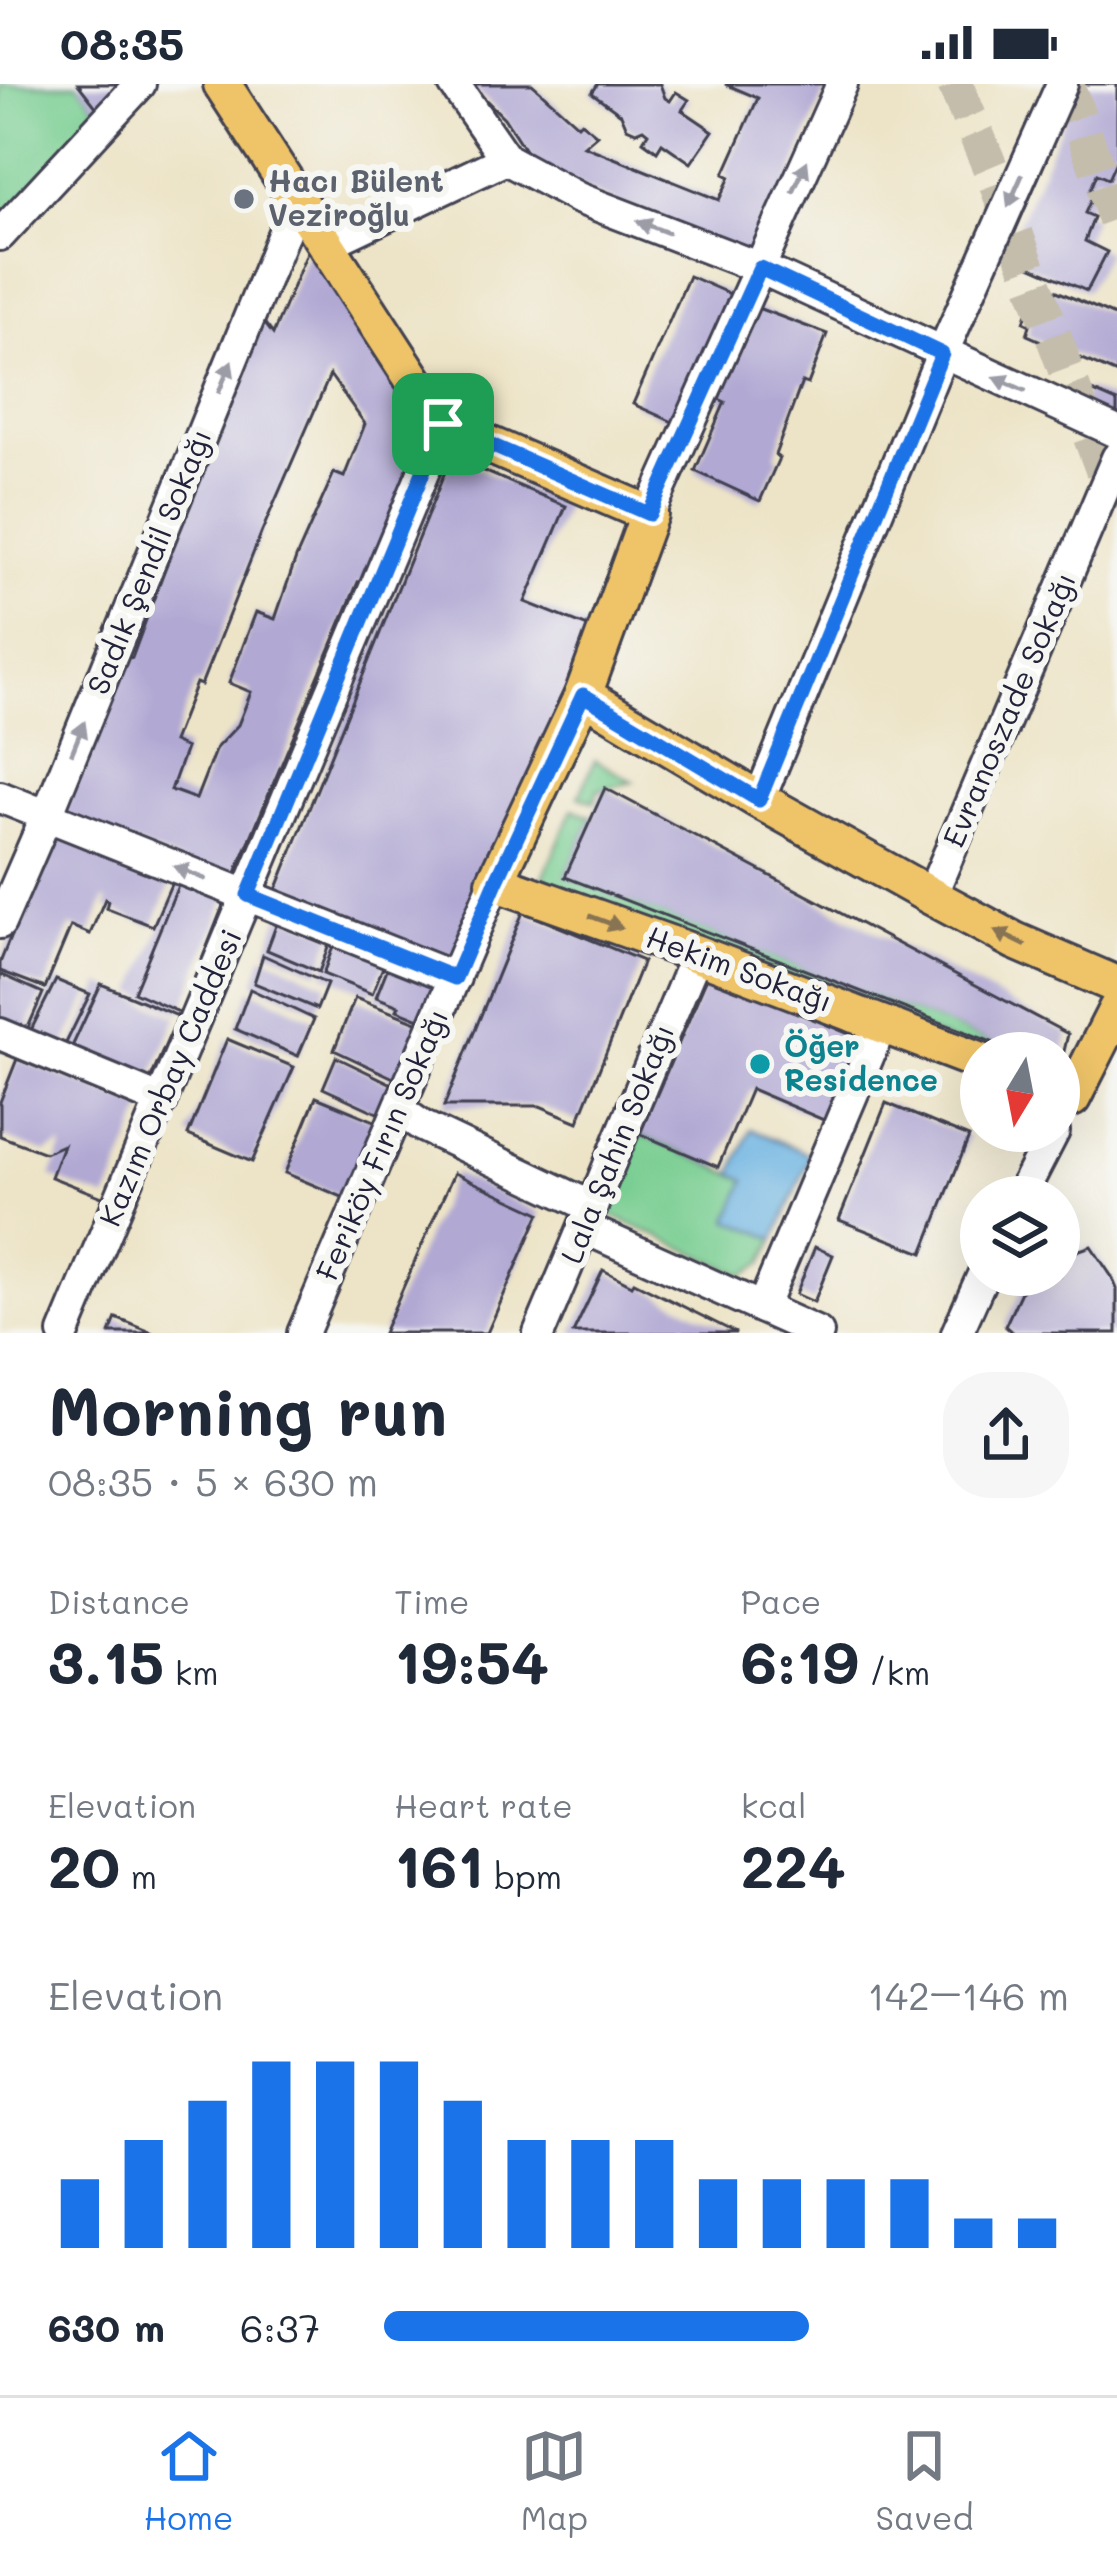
<!DOCTYPE html>
<meta charset="utf-8">
<style>
:root{--surface:#fff;--page:#f6f6f7;--text:#1f2937;--muted:#747a83;--line:#e0e1e3;--accent:#1a73e8}
body{margin:0;font-family:Mali,sans-serif;background:var(--page);color:var(--text);height:100vh;display:flex;flex-direction:column;font-size:45px;white-space:nowrap}
*{box-sizing:border-box;margin:0}
p{font-size:39px;color:var(--muted)}
.icon{flex:none;width:66px;height:66px;fill:none;stroke:currentColor;stroke-width:2;stroke-linecap:round;stroke-linejoin:round}
.map{position:relative;height:1249px;overflow:hidden}
.panel{display:flex;flex-direction:column;background:var(--surface);flex:1}
.panel>*{flex:none}
.needle{width:78px;rotate:190deg}
.buttons{position:absolute;left:960px;top:948px;display:grid;gap:24px}
.buttons a{display:grid;place-items:center;width:120px;height:120px;border-radius:50%;background:var(--surface);box-shadow:0 12px 48px #0002;font-size:60px}
.pin{position:absolute;display:grid;place-items:center;width:102px;height:102px;color:#fff;margin:-51px;border-radius:24px;box-shadow:0 6px 18px #0006}
.round{display:grid;place-items:center;flex:none;width:126px;height:126px;border-radius:48px;background:var(--page)}
.head{display:flex;align-items:center;justify-content:space-between;height:204px;padding:0 48px}
h1{font-size:66px;font-weight:800;line-height:90px}
.figures{display:grid;grid-template-columns:repeat(3,1fr);gap:18px;height:204px;padding:12px 48px}
.figures div{display:grid;align-content:center}
.figures b{font-size:60px;font-weight:800}
.figures small{font-size:33px;font-weight:400}
.figures p{font-size:33px}
.chart{height:336px;padding:24px 48px}
.chart p{display:flex;justify-content:space-between}
.chart svg{width:100%;height:216px;margin-top:12px;stroke:var(--accent);stroke-width:6}
ul{padding:0 48px;list-style:none;font-size:39px}
li{display:grid;grid-template-columns:192px 144px 1fr;align-items:center;height:90px}
li i{height:30px;border-radius:15px;background:var(--accent)}
.status{display:flex;justify-content:space-between;align-items:center;height:84px;padding:0 60px;background:var(--surface);direction:ltr}
.status svg{height:33px;fill:currentColor}
.dock{display:flex;justify-content:space-around;align-items:center;height:168px;border-top:3px solid var(--line);background:var(--surface);font-size:33px;color:var(--muted)}
.dock a{display:grid;justify-items:center;gap:6px}
.dock .current{color:var(--accent)}
.map>svg:first-child{display:block}
.green{fill:#79ce92;stroke:#4e7866;stroke-width:3}
.water{fill:#6ab2e1;stroke:#466a8e;stroke-width:3}
.building{fill:#b1a8d3;fill-rule:evenodd}
.lines{fill:none;stroke-linecap:round;stroke-linejoin:round}
.major-tunnel{stroke:#c4bdab;stroke-width:36;stroke-dasharray:36 18;stroke-linecap:butt}
.minor-casing{stroke:#403f50;stroke-width:36}
.major-casing{stroke:#403f50;stroke-width:42}
.minor{stroke:#fff;stroke-width:30}
.major{stroke:#efc469;stroke-width:36}
.oneway{fill:#9c9ca7}
.oneway2{fill:#887352}
.route-casing{stroke:#fff;stroke-width:24}
.route{stroke:#1a73e8;stroke-width:15}
.worship-dot{fill:#6b7280;stroke:#f6f6f2;stroke-width:4.5}
.culture-dot{fill:#0f9aa8;stroke:#f6f6f2;stroke-width:4.5}
.labels{text-anchor:middle;stroke-width:12;stroke-linejoin:round;paint-order:stroke}
.worship-label{font-size:30px;font-weight:bold;fill:#5b616d;stroke:#f6f6f2;text-anchor:start}
.street-label{font-size:30px;fill:#22223b;stroke:#f6f6f2}
.culture-label{font-size:30px;font-weight:bold;fill:#0d838f;stroke:#f6f6f2;text-anchor:start}
</style>
<div class="status"><b>08:35</b><svg viewBox="0 0 49 12"><path d="M0 12V9h3v3zM5 12V6h3v6zM10 12V3h3v9zM15 12V0h3v12zM26 1h20v11H26zM47 4h2v5h-2z"/></svg></div>
<div class="map">
<svg width="1117" height="1249" viewBox="0 0 1117 1249">
<rect width="100%" height="100%" fill="#f6f6f2"/>
<filter id="ink" filterUnits="userSpaceOnUse"><feTurbulence type="fractalNoise" baseFrequency=".00833" numOctaves="2"/><feDisplacementMap in="SourceGraphic" scale="24" xChannelSelector="R" yChannelSelector="G"/><feConvolveMatrix kernelMatrix="1 2 1 2 8 2 1 2 1" color-interpolation-filters="sRGB"/></filter>
<filter id="wash" filterUnits="userSpaceOnUse"><feTurbulence type="fractalNoise" baseFrequency=".004" numOctaves="4" result="noise"/><feDisplacementMap in="SourceGraphic" scale="48" xChannelSelector="R" yChannelSelector="G"/><feGaussianBlur stdDeviation="2.7" result="paint"/><feColorMatrix in="noise" values="0 0 0 0 0 0 0 0 0 0 0 0 0 0 0 0 0 1.4 0 .05"/><feComposite in="paint" operator="in"/></filter>
<g filter="url(#wash)">
<rect width="100%" height="100%" fill="#ede4c7"/>
<!-- green -->
<g class="green">
<polygon points="0,0 78,0 100,28 0,138"/>
<polygon points="595,676 633,698 598,706 594,718 579,712"/>
<polygon points="573,725 592,733 566,792 1020,969 981,969 541,798"/>
<polygon points="640,1050 746,1096 775,1155 763,1179 744,1191 606,1129"/>
</g>
<!-- water -->
<polygon class="water" points="751,1045 811,1071 775,1155 729,1136 746,1096 732,1089"/>
<g id="blocks">
<!-- building -->
<g class="building">
<polygon points="78,0 126,0 100,28"/>
<polygon points="470,0 532,0 578,41 581,38 597,51 584,62 719,116 730,93 724,90 758,14 725,0 828,0 755,179 536,83 504,34"/>
<polygon points="598,0 660,0 665,14 670,17 676,8 689,16 682,26 713,47 691,79 662,59 657,67 643,57 648,49 643,45 636,48 627,44 621,30 592,9"/>
<polygon points="1079,0 1117,0 1117,75 1108,95 1097,90 1090,107 1094,109 1085,129 1094,133 1085,157 1107,168 1087,207 1005,171"/>
<path d="M307,169l17,1 106,172 -66,159 -6,-3 -126,300 -169,-66 62,-160 7,2 57,-155 73,-183 11,14zM330,291l35,49 -21,53 -10,-4 -38,85 -21,61 -19,-7 -27,71 22,9 -13,33 -22,23 -20,51 -25,-9 15,-42 -13,-6 23,-59 5,2 61,-154z"/>
<polygon points="689,192 739,214 682,342 633,320"/>
<polygon points="1043,201 1117,233 1117,290 1027,251 1030,241 1024,238 1033,212 1039,215"/>
<polygon points="755,223 827,250 808,300 802,298 775,371 779,374 760,417 695,387 725,318 719,315"/>
<polygon points="1087,305 1117,318 1117,344 1078,327"/>
<polygon points="451,373 566,422 525,518 603,549 453,892 271,819"/>
<polygon points="605,704 1068,950 1061,980 1059,969 1020,969 565,793"/>
<polygon points="55,741 175,791 153,842 106,824 108,817 105,815 90,850 71,842 45,904 0,887 0,879"/>
<polygon points="182,792 228,809 181,929 134,908"/>
<polygon points="523,828 643,877 578,1038 540,1022 444,1022"/>
<polygon points="280,831 333,850 319,888 267,866"/>
<polygon points="337,852 387,873 372,910 323,890"/>
<polygon points="263,871 327,900 317,925 254,899"/>
<polygon points="390,878 445,900 429,939 397,926 399,922 376,913"/>
<polygon points="0,890 43,909 27,946 0,935"/>
<polygon points="708,891 861,955 826,1037 751,1005 718,1083 640,1050"/>
<polygon points="56,896 90,910 65,961 31,946"/>
<polygon points="101,900 178,932 150,996 70,967"/>
<polygon points="250,905 314,935 298,972 235,945"/>
<polygon points="355,914 422,940 398,996 334,966"/>
<polygon points="227,955 294,983 252,1078 188,1051"/>
<polygon points="336,973 398,1003 384,1032 323,1004"/>
<polygon points="17,975 144,1024 107,1115 51,1093 63,1061 45,1069 0,1052 0,1018"/>
<polygon points="316,1013 382,1040 347,1115 285,1089"/>
<polygon points="886,1019 969,1053 923,1169 839,1136"/>
<polygon points="454,1089 540,1129 487,1249 383,1249"/>
<polygon points="1064,1159 1077,1167 1091,1162 1112,1193 1117,1205 1117,1249 1013,1249 1005,1242 1025,1199 1032,1191 1059,1191 1059,1163"/>
<polygon points="815,1163 833,1171 814,1218 796,1210"/>
<polygon points="603,1186 632,1201 634,1198 736,1249 573,1249"/>
<polygon points="116,1234 153,1249 110,1249"/>
</g>
</g>
</g>
<g filter="url(#ink)">
<use href="#blocks" fill-opacity="0" stroke="#403f50" stroke-width="3"/>
<g class="lines">
<!-- major-tunnel -->
<g class="major-tunnel">
<polyline points="955,0 993,90 1117,423"/>
<polyline points="1066,0 1117,138"/>
</g>
<!-- minor casing -->
<g class="minor-casing">
<g id="minor">
<polyline points="454,0 506,75 578,114 760,184 1117,348"/>
<polyline points="0,151 140,0"/>
<polyline points="327,160 506,75"/>
<polyline points="649,430 842,0"/>
<polyline points="0,713 455,894"/>
<polyline points="759,716 942,270 1062,0"/>
<polyline points="931,812 1117,374"/>
<polyline points="0,839 47,731 297,116"/>
<polyline points="0,950 162,1017"/>
<polyline points="399,1026 422,1042 592,1123"/>
<polyline points="1020,1113 1054,1047"/>
<polyline points="584,1144 818,1249"/>
<polyline points="762,1224 882,940"/>
<polyline points="64,1249 443,341"/>
<polyline points="303,1249 495,798"/>
<path d="M539,1249c54,-126 104,-253 158,-379"/>
<polyline points="957,1249 983,1191"/>
</g>
</g>
<!-- major casing -->
<g class="major-casing">
<g id="major">
<polyline points="222,0 443,341 649,430 583,611 495,798 697,870 981,978"/>
<polyline points="583,611 759,716 931,812 1015,857 1117,901"/>
<polyline points="1059,1008 1072,1014 1117,925"/>
</g>
</g>
<!-- minor -->
<use href="#minor" class="minor"/>
<!-- major -->
<use href="#major" class="major"/>
</g>
<!-- one-way arrows -->
<defs><path id="oneway-solid" d="M-6-.8H1V-3.2L6.5 0L1 3.2V.8H-6Z" transform="scale(3)"/></defs>
<g class="oneway">
<use href="#oneway-solid" transform="translate(800 93) rotate(-66)"/>
<use href="#oneway-solid" transform="translate(1015 107) rotate(114)"/>
<use href="#oneway-solid" transform="translate(653 143) rotate(-159)"/>
<use href="#oneway-solid" transform="translate(225 293) rotate(-68)"/>
<use href="#oneway-solid" transform="translate(1010 300) rotate(-156)"/>
<use href="#oneway-solid" transform="translate(78 654) rotate(-68)"/>
<use href="#oneway-solid" transform="translate(190 789) rotate(-158)"/>
</g>
<g class="oneway2">
<use href="#oneway-solid" transform="translate(606 838) rotate(20)"/>
<use href="#oneway-solid" transform="translate(1010 854) rotate(-154)"/>
</g>
</g>
<g class="lines" filter="url(#ink)">
<!-- route casing -->
<g class="route-casing">
<polygon id="route" points="760,184 942,270 759,716 583,611 496,798 455,894 248,811 443,340 649,430"/>
</g>
<!-- route -->
<use href="#route" class="route"/>
</g>
<!-- markers -->
<circle class="worship-dot" cx="244" cy="115" r="12"/>
<circle class="culture-dot" cx="760" cy="980" r="12"/>
<g class="labels">
<!-- worship labels -->
<g class="worship-label">
<text x="268" y="108">Hacı Bülent<tspan x="268" dy="34">Veziroğlu</tspan></text>
</g>
<!-- street labels -->
<g class="street-label">
<text transform="translate(150 478) rotate(-68)" y="10">Sadık Şendil Sokağı</text>
<text transform="translate(1010 626) rotate(-67)" y="10">Evranoszade Sokağı</text>
<text transform="translate(739 886) rotate(20)" y="10">Hekim Sokağı</text>
<text transform="translate(171 994) rotate(-67)" y="10">Kazım Orbay Caddesi</text>
<text transform="translate(618 1060) rotate(-68)" y="10">Lala Şahin Sokağı</text>
<text transform="translate(383 1061) rotate(-67)" y="10">Feriköy Fırın Sokağı</text>
</g>
<!-- culture labels -->
<g class="culture-label">
<text x="784" y="973">Öğer<tspan x="784" dy="34">Residence</tspan></text>
</g>
</g>
</svg>
<div class="buttons">
<a><svg class="needle" viewBox="-14 -14 28 28"><path d="M0-13l5 13h-10z" fill="#e53935"/><path d="M0 13l5-13h-10z" fill="#747a83"/></svg></a>
<a><svg class="icon" aria-label="layers" viewBox="0 0 24 24"><path d="M12 4l9 5-9 5-9-5zM3 14l9 5 9-5"/></svg></a>
</div>
<div class="pin" style="left:443px;top:340px;background:#1e9e55"><svg class="icon" aria-label="arrive" viewBox="0 0 24 24"><path d="M6 21V4h12l-3 4 3 4H6"/></svg></div>
</div>
<section class="panel">
<div class="head"><div><h1>Morning run</h1><p>08:35 · 5 × 630 m</p></div><a class="round"><svg class="icon" aria-label="share" viewBox="0 0 24 24"><path d="M12 15V3M7 8l5-5 5 5M5 13v7h14v-7"/></svg></a></div>
<div class="figures">
<div><p>Distance</p><b>3.15<small> km</small></b></div>
<div><p>Time</p><b>19:54</b></div>
<div><p>Pace</p><b>6:19<small> /km</small></b></div>
</div>
<div class="figures">
<div><p>Elevation</p><b>20<small> m</small></b></div>
<div><p>Heart rate</p><b>161<small> bpm</small></b></div>
<div><p>kcal</p><b>224</b></div>
</div>
<div class="chart"><p><span>Elevation</span>142–146 m</p>
<svg viewBox="0 0 160 44" preserveAspectRatio="none"><path d="M5 44V30M15 44V22M25 44V14M35 44V6M45 44V6M55 44V6M65 44V14M75 44V22M85 44V22M95 44V22M105 44V30M115 44V30M125 44V30M135 44V30M145 44V38M155 44V38"/></svg>
</div>
<ul>
<li><b>630 m</b>6:37<i style="width:62%"></i></li>
</ul>
</section>
<nav class="dock">
<a class="current"><svg class="icon" aria-label="home" viewBox="0 0 24 24"><path d="M3 11l9-7 9 7M6 9v11h12V9"/></svg>Home</a>
<a><svg class="icon" aria-label="map" viewBox="0 0 24 24"><path d="M3 6l6-2 6 2 6-2v14l-6 2-6-2-6 2zM9 4v14M15 6v14"/></svg>Map</a>
<a><svg class="icon" aria-label="saved" viewBox="0 0 24 24"><path d="M7 4h10v16l-5-4-5 4z"/></svg>Saved</a>
</nav>
